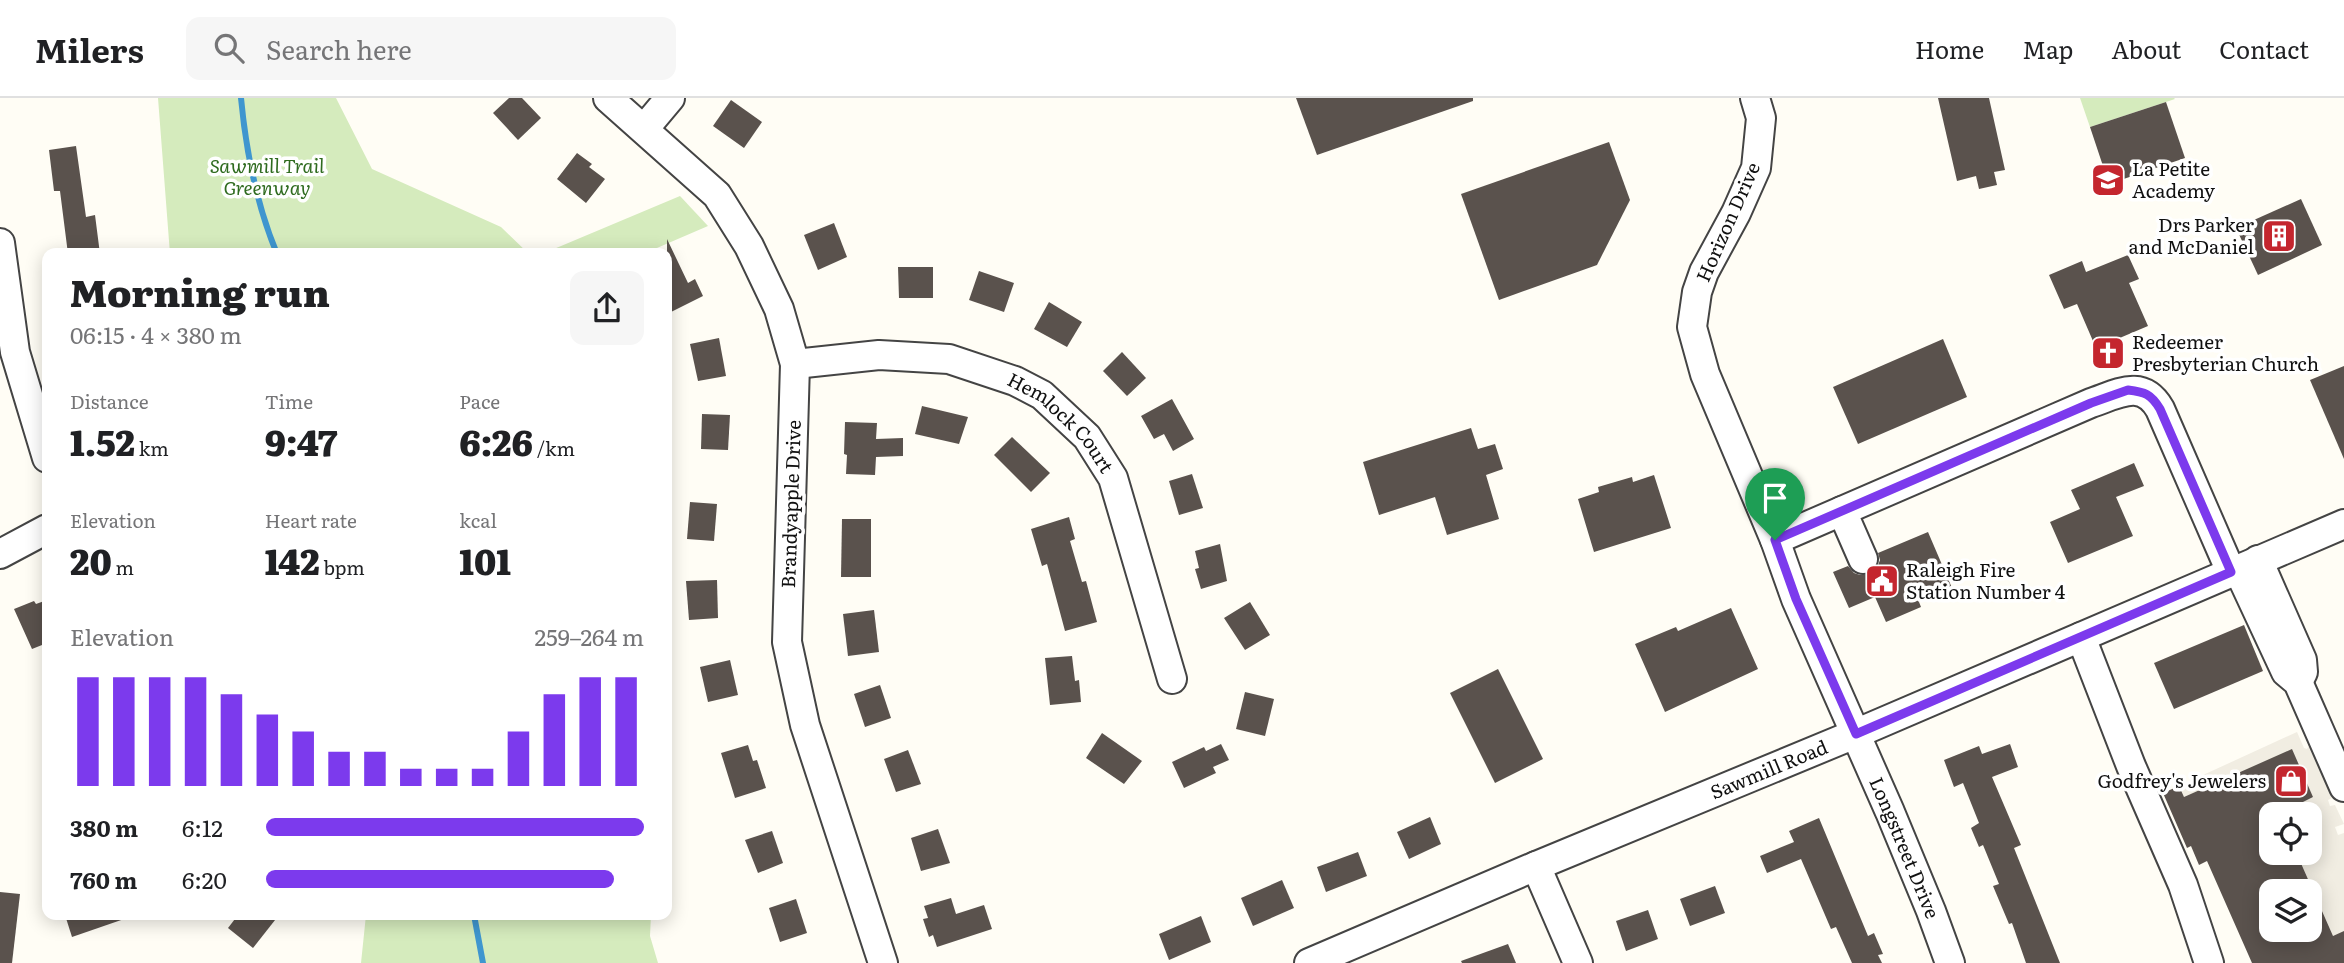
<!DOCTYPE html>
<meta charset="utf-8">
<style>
:root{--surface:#fff;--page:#f6f6f6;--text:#202124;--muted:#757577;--line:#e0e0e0;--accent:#7c3aed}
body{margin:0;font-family:Literata,serif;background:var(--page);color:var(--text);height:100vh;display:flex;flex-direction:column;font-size:26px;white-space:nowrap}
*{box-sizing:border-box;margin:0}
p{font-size:23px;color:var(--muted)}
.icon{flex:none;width:38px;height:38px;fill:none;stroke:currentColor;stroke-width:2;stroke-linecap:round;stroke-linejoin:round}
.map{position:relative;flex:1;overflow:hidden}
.sheet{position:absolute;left:42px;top:150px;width:630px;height:672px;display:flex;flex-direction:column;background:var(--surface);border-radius:14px;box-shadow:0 4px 18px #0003}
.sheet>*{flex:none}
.fabs{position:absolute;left:2259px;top:704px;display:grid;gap:14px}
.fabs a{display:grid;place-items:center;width:63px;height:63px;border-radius:14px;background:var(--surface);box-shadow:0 4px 18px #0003;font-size:35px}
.pin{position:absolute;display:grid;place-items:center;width:60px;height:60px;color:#fff;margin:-72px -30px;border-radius:50% 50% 50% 0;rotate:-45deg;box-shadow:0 0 7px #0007}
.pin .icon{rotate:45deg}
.round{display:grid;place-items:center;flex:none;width:74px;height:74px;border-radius:14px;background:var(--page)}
.overview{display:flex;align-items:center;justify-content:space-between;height:119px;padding:0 28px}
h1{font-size:38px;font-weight:800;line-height:52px}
.figures{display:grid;grid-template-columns:repeat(3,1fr);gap:10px;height:119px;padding:7px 28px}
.figures div{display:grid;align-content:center}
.figures b{font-size:35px;font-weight:800}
.figures small{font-size:19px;font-weight:400}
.figures p{font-size:19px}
.chart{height:196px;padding:14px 28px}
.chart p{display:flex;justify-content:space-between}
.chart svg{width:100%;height:126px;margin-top:7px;stroke:var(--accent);stroke-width:6}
ul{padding:0 28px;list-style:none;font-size:23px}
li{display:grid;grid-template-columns:112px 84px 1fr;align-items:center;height:52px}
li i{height:18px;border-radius:9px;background:var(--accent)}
header{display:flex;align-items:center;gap:42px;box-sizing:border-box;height:98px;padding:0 35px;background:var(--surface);border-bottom:2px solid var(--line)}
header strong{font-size:33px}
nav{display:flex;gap:38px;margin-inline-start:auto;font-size:24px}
.search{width:490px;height:63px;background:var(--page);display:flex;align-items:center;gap:18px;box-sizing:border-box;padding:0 24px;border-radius:14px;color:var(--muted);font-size:26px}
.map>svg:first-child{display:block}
.green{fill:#d5ebbd}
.plaza{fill:#f1ede2}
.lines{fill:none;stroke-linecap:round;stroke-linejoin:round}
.stream{stroke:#3f96cf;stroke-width:6}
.building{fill:#5a524d;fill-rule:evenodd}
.minor-casing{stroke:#444;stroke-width:32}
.minor{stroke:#fff;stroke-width:28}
.route-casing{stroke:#fff;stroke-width:14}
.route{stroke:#7c3aed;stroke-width:9}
.labels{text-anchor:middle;stroke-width:7;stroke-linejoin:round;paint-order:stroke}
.park-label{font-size:19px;font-style:italic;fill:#2f6b1f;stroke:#fff}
.poi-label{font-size:19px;fill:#111;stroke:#fff;text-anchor:start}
.street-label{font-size:19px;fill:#111;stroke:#fff}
</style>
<header>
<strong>Milers</strong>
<div class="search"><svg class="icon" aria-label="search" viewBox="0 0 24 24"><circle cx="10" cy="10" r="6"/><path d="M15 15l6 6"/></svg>Search here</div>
<nav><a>Home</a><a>Map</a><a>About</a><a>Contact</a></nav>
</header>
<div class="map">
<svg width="2344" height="865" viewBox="0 0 2344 865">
<rect width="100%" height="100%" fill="#fffdf5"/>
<!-- green -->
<g class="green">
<polygon points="158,0 336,0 372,71 501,129 529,156 170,156"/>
<polygon points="2080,0 2174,0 2175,1 2090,29"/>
<polygon points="680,98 708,128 643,156 542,156"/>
<polygon points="366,817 651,817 650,838 658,865 361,865"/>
</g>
<!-- plaza -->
<polygon class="plaza" points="2297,634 2304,650 2307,651 2309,648 2332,700 2328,702 2330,708 2335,707 2344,726 2335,729 2338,737 2344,735 2344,834 2333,838 2296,754 2310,754 2310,716 2300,716 2301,705 2313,699 2292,652 2184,699 2179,688"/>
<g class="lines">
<!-- stream -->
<g class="stream">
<path d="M241,0c5,54 15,105 36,156"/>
<polyline points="474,817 483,865"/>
</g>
</g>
<!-- building -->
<g class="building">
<polygon points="509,0 522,0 541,20 518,42 493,15"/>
<polygon points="1296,0 1473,0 1473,3 1317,57"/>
<polygon points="1938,0 1989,0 2005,72 1994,74 1997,87 1979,91 1976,78 1957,83"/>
<polygon points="731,2 762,24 744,50 713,28"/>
<polygon points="2166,4 2185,60 2109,86 2090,29"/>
<polygon points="1609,44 1630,102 1597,167 1499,202 1461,96"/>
<polygon points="76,48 86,119 95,117 100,156 68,156 60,93 54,93 49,52"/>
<polygon points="577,55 592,66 589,69 605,81 586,105 557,81"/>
<polygon points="2301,101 2322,147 2258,177 2236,130"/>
<polygon points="834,125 847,159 818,172 804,137"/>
<polygon points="667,141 688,185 695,181 703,198 667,216"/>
<polygon points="2128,157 2139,181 2129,185 2148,228 2096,250 2077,206 2064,211 2049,177 2082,163 2086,174"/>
<polygon points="898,169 933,169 933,200 899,200"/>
<polygon points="979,173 1014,185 1004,214 969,202"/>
<polygon points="1049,204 1082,224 1067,249 1034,231"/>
<polygon points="719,240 726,278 698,283 690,246"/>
<polygon points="1943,241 1967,299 1858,346 1833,289"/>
<polygon points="1122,254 1146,280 1127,298 1103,273"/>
<polygon points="2344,268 2344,361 2310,282"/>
<polygon points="1172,301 1194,341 1173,353 1164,336 1154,341 1141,318"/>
<polygon points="922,308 968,319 959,346 915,336"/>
<polygon points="702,316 730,317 728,352 701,351"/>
<polygon points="845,324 877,325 876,341 903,340 903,358 876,359 875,377 846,376 847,357 844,356"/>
<polygon points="1471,330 1478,351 1495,346 1503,371 1486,377 1499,421 1447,437 1435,399 1379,417 1363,364"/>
<polygon points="1012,339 1050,375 1031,394 994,357"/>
<polygon points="2134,365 2144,388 2116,399 2133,438 2068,465 2050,424 2080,411 2071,392"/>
<polygon points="1192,376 1203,410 1179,417 1169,383"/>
<polygon points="1654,377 1671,430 1594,454 1578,401 1599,394 1598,389 1632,379 1633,384"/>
<polygon points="690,404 717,406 714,443 687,441"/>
<polygon points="1069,419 1075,441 1070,443 1082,484 1086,483 1097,524 1065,533 1047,466 1042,468 1031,431"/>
<polygon points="842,421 871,421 871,479 841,479"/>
<polygon points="1928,434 1952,490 1919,504 1921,509 1886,524 1875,499 1849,510 1833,474 1848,468 1854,475 1860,477 1869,476 1877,470 1880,462 1878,455"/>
<polygon points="1220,446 1227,483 1201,491 1195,471 1199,470 1195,453"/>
<polygon points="717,482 718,520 689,522 686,483"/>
<polygon points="47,502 47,545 32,551 14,511 34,503 36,506"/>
<polygon points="1250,504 1270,537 1245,552 1224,520"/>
<polygon points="1731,510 1758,571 1665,614 1635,546 1676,529 1678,533"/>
<polygon points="874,512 879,554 848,558 843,516"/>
<polygon points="2244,527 2263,573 2174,611 2154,565"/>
<polygon points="1072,558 1075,583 1079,582 1081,604 1050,607 1045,560"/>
<polygon points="730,562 738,597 708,604 700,569"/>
<polygon points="1498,571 1543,661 1495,685 1450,595"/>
<polygon points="880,587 891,620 865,629 854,596"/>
<polygon points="1245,594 1274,601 1265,638 1236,631"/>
<polygon points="1102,635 1142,663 1124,686 1086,660"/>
<polygon points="1221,646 1229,662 1213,669 1216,675 1184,690 1172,664 1204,649 1206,653"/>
<polygon points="2010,646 2018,669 1992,679 2021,747 2014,750 2060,865 2026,865 2012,825 2009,826 1993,788 1999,786 1983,747 1979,749 1971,730 1979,725 1963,685 1954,689 1944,662 1979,648 1982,656"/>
<polygon points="748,647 753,663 757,662 766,690 735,700 721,655"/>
<path d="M2292,651l21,48 -12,6 -1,11h-28v38h24l37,84 11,-5v32h-92l-45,-102 -8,4 -8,-19 -4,2 -24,-55 16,-7 5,11zM2272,793h38v38h-38z"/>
<polygon points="908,652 921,686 896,694 884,661"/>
<polygon points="1430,719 1441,746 1409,761 1397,734"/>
<polygon points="1819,720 1868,838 1874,835 1883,856 1878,857 1882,865 1852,865 1836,829 1831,831 1801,761 1767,775 1760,758 1794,744 1789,733"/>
<polygon points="938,731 950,765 921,773 911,740"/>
<polygon points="772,733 783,765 758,775 745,742"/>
<polygon points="1358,754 1367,778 1326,794 1317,769"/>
<polygon points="1282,782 1294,810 1253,828 1241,800"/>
<polygon points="1715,788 1725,815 1690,828 1680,801"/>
<polygon points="0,794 20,796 12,865 0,865"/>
<polygon points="951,800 956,816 984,807 992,831 937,849 933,837 929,839 923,821 928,820 924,808"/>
<polygon points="796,801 807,835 780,844 769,810"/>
<polygon points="1648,812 1658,841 1626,853 1616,823"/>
<polygon points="65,817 127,817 127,820 72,839"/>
<polygon points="238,817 279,817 253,850 228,830"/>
<polygon points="1201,818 1211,844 1169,862 1159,836"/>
<polygon points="1508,846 1516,865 1462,865 1461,863"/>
</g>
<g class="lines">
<!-- minor casing -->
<g class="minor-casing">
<g id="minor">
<polyline points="608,0 717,97 749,148 779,211 795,266 787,544 805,627 883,865"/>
<path id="s1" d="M1755,0l6,20 -5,50 -20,45 -32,59 -7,20 -5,35 13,47 70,166 21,59 94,213 41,99 19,52"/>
<polyline points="644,31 670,0"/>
<polyline points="0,145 15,254 47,360"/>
<path id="s2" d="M795,266l84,-9 70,4 66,22 27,14 45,42 26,41 59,201"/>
<polyline points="1842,413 1863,461"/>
<path d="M1775,442l316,-137c27,-9 51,-25 69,6l71,163"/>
<polyline points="0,456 47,431"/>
<polyline points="2258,462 2302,562 2303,574 2298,584"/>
<polyline points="2238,471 2286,574 2298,584 2344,689"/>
<polyline points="2081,539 2131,668 2183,787 2209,865"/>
<polyline points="1536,768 1578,865"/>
<path id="s3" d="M1309,865l227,-97 319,-132 489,-210"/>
</g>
</g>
<!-- minor -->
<use href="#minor" class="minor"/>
</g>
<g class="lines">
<!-- route casing -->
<g class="route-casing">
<path id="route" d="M2128,292c17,2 23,4 32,19l71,163 -375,162 -60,-135 -21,-59 316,-137z"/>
</g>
<!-- route -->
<use href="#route" class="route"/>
</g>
<!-- icons -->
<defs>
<g id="school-square" transform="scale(1.75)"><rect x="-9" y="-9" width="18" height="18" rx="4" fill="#c4262e" stroke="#fff"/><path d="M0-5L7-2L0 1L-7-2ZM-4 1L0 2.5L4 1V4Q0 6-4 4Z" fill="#fff"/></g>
<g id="building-square" transform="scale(1.75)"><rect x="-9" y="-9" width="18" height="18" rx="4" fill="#c4262e" stroke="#fff"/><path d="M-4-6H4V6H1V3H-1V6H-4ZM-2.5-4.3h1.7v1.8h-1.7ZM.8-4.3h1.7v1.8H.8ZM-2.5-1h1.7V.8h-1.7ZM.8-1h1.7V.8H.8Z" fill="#fff"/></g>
<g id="church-square" transform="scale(1.75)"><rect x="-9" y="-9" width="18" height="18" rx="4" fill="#c4262e" stroke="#fff"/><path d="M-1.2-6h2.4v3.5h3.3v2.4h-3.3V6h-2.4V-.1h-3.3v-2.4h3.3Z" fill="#fff"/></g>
<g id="civic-square" transform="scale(1.75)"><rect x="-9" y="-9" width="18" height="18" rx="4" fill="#c4262e" stroke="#fff"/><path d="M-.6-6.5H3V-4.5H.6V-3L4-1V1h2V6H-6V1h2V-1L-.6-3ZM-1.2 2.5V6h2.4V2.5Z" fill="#fff"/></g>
<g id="shop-square" transform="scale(1.75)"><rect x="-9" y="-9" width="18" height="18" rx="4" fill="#c4262e" stroke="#fff"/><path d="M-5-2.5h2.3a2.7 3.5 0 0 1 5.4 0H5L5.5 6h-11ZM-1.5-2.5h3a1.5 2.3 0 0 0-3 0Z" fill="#fff"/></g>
</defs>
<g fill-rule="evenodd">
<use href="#school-square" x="2108" y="82"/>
<use href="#building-square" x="2279" y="138"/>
<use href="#church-square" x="2108" y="255"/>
<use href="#civic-square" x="1882" y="483"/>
<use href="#shop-square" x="2291" y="683"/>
</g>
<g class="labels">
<!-- park labels -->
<g class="park-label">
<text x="267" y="75">Sawmill Trail<tspan x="267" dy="22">Greenway</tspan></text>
</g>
<!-- poi labels -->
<g class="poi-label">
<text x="2132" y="78">La Petite<tspan x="2132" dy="22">Academy</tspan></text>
<text x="2254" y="134" text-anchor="end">Drs Parker<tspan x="2254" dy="22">and McDaniel</tspan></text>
<text x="2132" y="251">Redeemer<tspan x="2132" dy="22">Presbyterian Church</tspan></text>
<text x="1906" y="479">Raleigh Fire<tspan x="1906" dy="22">Station Number 4</tspan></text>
<text x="2266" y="690" text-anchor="end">Godfrey's Jewelers</text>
</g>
<!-- street labels -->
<g class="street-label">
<text transform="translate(1728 124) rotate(-66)" y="7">Horizon Drive</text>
<text dy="7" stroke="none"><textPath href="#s2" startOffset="287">Hemlock Court</textPath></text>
<text transform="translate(791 406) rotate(-88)" y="7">Brandyapple Drive</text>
<text dy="7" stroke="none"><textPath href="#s3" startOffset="499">Sawmill Road</textPath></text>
<text dy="7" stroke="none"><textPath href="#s1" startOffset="807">Longstreet Drive</textPath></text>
</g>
</g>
</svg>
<div class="fabs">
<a><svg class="icon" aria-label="locate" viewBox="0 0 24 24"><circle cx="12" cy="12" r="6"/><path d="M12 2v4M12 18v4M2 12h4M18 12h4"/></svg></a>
<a><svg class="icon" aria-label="layers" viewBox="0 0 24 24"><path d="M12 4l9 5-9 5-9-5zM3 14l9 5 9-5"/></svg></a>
</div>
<div class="pin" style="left:1775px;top:442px;background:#1e9e55"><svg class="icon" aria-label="arrive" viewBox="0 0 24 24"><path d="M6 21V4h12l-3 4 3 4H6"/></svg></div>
<section class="sheet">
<div class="overview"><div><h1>Morning run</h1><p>06:15 · 4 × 380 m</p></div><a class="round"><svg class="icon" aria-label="share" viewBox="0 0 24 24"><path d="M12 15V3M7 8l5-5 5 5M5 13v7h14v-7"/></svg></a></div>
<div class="figures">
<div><p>Distance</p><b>1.52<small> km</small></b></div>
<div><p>Time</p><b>9:47</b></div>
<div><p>Pace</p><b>6:26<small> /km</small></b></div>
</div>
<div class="figures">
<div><p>Elevation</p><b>20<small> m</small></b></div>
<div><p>Heart rate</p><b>142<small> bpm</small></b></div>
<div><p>kcal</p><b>101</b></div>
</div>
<div class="chart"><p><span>Elevation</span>259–264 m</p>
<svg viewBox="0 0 160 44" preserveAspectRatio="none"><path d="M5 44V6M15 44V6M25 44V6M35 44V6M45 44V12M55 44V19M65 44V25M75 44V32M85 44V32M95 44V38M105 44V38M115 44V38M125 44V25M135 44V12M145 44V6M155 44V6"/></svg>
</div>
<ul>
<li><b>380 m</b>6:12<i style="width:100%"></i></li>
<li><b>760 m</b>6:20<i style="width:92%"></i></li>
</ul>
</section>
</div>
